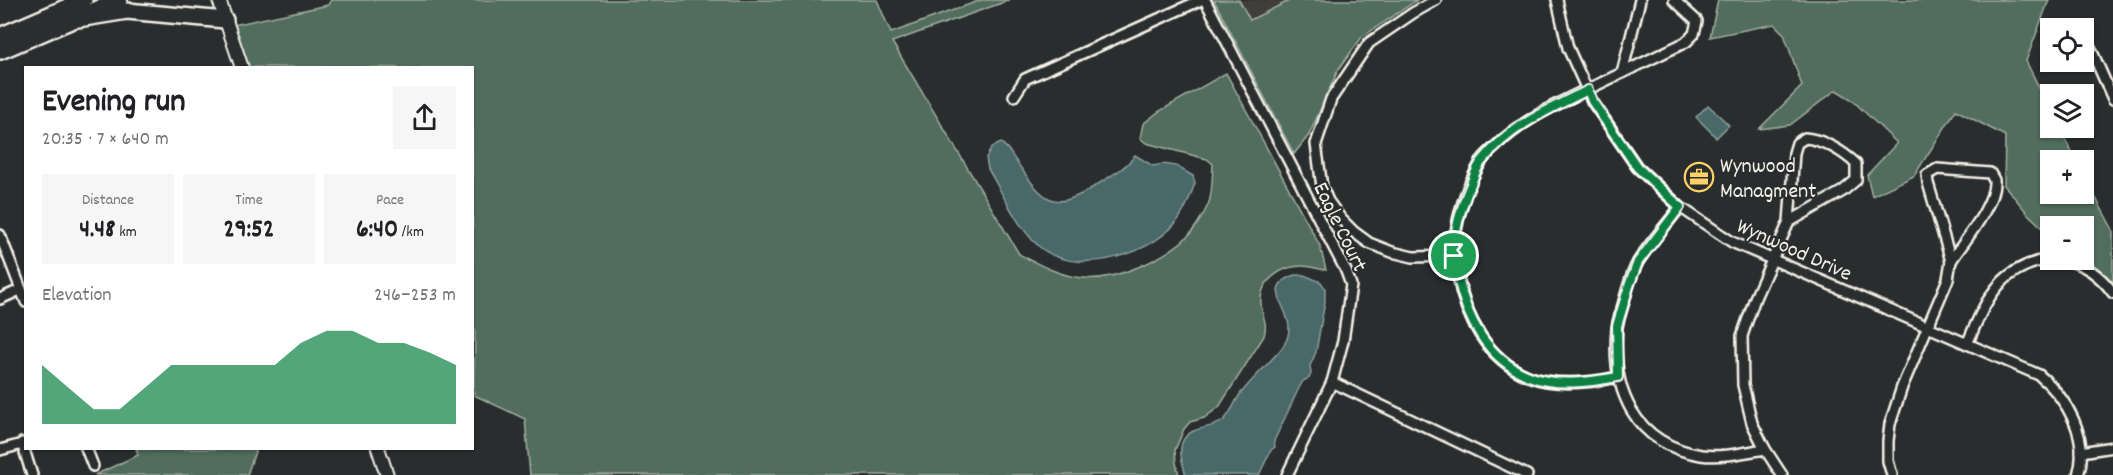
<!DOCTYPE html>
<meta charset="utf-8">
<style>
:root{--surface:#fff;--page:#f6f6f6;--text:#202124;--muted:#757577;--accent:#0b8043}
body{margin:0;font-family:Dekko,sans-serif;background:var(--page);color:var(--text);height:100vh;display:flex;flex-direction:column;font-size:22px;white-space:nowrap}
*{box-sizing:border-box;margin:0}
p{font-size:20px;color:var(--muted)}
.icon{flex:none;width:33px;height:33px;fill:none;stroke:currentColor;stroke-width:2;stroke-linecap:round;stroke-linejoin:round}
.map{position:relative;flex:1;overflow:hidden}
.drawer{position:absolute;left:24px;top:66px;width:450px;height:384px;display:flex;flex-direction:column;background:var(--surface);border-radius:0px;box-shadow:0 2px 4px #0004}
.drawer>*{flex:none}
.fabs{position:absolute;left:2040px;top:18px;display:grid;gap:12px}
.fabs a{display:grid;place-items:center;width:54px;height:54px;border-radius:0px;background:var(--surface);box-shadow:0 2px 4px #0004;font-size:30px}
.pin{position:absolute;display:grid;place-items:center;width:51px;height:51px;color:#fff;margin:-26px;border:3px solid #fff;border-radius:50%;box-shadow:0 2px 6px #0007}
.round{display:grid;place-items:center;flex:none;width:63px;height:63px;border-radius:0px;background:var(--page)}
.headline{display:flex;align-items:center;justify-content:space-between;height:102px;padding:0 18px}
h1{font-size:33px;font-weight:700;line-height:45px}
.stats{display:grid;grid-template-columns:repeat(3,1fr);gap:9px;height:102px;padding:6px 18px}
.stats div{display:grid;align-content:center;border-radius:0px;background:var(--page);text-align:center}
.stats b{font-size:26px;font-weight:700}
.stats small{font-size:16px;font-weight:400}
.stats p{font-size:16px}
.chart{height:168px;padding:12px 18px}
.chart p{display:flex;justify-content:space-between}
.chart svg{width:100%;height:108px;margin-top:6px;fill:var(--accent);opacity:.7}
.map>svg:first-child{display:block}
.built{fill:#403d3e}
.green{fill:#516d5d;stroke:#a2afa2;stroke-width:1.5}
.water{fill:#49676b;stroke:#8d9e9d;stroke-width:1.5}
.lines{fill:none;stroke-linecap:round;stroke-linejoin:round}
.minor-casing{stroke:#f4f1e8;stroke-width:14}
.tertiary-casing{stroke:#f4f1e8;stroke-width:16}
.trunk-casing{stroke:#f4f1e8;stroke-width:20}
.minor{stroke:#2a2d2e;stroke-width:9}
.tertiary{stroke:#2a2d2e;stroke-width:12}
.trunk{stroke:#2a2d2e;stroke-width:15}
.route-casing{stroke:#fff;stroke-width:12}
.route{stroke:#0b8043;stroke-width:8}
.labels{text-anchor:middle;stroke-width:4.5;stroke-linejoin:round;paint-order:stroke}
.poi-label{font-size:22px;fill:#f4f1e8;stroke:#2a2d2e;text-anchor:start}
.street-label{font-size:22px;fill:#f4f1e8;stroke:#2a2d2e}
</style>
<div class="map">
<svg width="2113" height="475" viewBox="0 0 2113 475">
<rect width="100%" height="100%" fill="#2a2d2e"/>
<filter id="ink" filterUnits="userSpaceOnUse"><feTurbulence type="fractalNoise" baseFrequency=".0167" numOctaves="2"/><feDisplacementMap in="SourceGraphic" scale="12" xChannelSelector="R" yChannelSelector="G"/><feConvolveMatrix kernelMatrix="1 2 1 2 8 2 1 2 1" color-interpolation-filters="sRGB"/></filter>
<g filter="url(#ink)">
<!-- built -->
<polygon class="built" points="1239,0 1291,0 1250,20"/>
<!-- green -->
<g class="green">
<path d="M331,0h546l14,33 90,-33h29l-118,42 127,212c21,11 41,22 64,24 31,4 83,-20 105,-42 7,-7 16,-22 20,-31 5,-11 4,-29 5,-41l-6,-5 -61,-16 -6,-5 3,-14 15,-12 68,-39 94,173 6,24c-8,-1 -16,-4 -24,-4 -21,0 -43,15 -41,38 1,14 7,17 3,32l-45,71 -15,11 -14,4 -6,7 -9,21 1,13 3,12h-649l-5,-56 -51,-24 1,-65h-2l-1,-262 -229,-1 -15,-41 100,-21z"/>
<polygon points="1214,0 1239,0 1250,20 1291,0 1417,0 1362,37 1338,70 1309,135 1294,154"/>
<polygon points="1718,0 2049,0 2026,61 2050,110 2050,128 2059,128 2076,160 2050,160 2050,194 2084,194 2084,176 2113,230 2113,290 2077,260 2084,260 2084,226 2050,226 2050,235 2029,215 2004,185 2005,136 1956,110 1914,176 1872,196 1867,175 1897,143 1851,99 1836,90 1790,125 1759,129 1802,86 1784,34 1774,24 1710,37"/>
<polygon points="136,449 256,449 247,475 95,475 138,455"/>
</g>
<!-- water -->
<g class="water">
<polygon points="1708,105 1729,125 1716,138 1714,135 1696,117"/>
<path d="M1001,143c8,5 11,13 17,21 26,37 35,49 77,22 13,-9 31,-17 40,-31l18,11 10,-2 13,2 17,10 2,7c-4,11 -8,24 -15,34 -23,36 -98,59 -135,34 -24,-16 -42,-57 -57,-82l-2,-11 6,-11z"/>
<path d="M1295,275h9l17,7 4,6v13l-9,51 -6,14 1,8 -2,4 -6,3 -5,9 -24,51 1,6 -4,3 -12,25h-73c-3,-11 -9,-25 -2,-36 9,-14 28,-9 40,-19 7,-7 11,-19 17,-27 10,-12 21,-23 31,-34 9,-9 17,-18 17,-31 0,-21 -28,-42 6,-53z"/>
</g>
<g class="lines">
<!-- minor casing -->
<g class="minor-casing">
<g id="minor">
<polyline points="1205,0 1346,271 1351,285 1343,341 1332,382 1287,475"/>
<polyline points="1436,0 1413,13 1369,43 1331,99 1316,144 1322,187 1328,201 1341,219 1354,232 1369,243 1392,252 1413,257 1454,256"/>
<path d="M1557,0l11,48 24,53 45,66 43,40 52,35 307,133c28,23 51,63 39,100"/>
<polyline points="1640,0 1622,73 1686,42 1694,34 1697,21 1674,0"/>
<polyline points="2090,47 2113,99"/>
<polyline points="1014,96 1025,79 1201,0"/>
<path d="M1805,138c17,1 39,14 51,26v16l-13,11 -54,31 5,-69 3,-10z"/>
<path d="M1937,169l53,4 4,7c2,24 -29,60 -43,81l-23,-78 -1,-8z"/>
<path d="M1680,207c-13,18 -31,36 -42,55 -7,12 -10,26 -14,39 -2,9 -6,18 -7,27 -6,62 17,116 84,127 21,3 44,-3 64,-6"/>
<polyline points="0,235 26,302"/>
<path d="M2062,260c21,2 39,16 51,33"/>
<polyline points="0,299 20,290"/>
<path d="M1967,344c19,-43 31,-77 83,-85"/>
<path d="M1618,377c-28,6 -62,10 -90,-1 -41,-17 -63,-59 -70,-100 -2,-7 -4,-15 -4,-22 1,-32 11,-65 27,-92 3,-6 10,-11 15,-16 35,-34 83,-52 126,-73"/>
<polyline points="1332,382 1527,475"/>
<polyline points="22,443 32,475"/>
<polyline points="86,448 93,466"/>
<polyline points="0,450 26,443"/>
<polyline points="2081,452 2113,447"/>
<polyline points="1782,475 1765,449 1752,423 1743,385 1742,336 1755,298 1789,222"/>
<polyline points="1892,475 1888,461 1888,441 1890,424 1902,387 1948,279 1951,261"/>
</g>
</g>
<!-- tertiary casing -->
<g class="tertiary-casing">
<g id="tertiary">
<polyline points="219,0 242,68"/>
<polyline points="378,448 387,475"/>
</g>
</g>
<!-- trunk casing -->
<g class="trunk-casing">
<g id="trunk">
<polyline points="72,20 127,11 225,20"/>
<polyline points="0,36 84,0"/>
<polyline points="0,51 119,0"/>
</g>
</g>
<!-- minor -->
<use href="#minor" class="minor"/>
<!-- tertiary -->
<use href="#tertiary" class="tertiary"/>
<!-- trunk -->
<use href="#trunk" class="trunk"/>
</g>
</g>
<g class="lines" filter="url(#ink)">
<!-- route casing -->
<g class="route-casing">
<path id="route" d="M1588,90l4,11 45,66 43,40 -42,55 -9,24 -12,40 1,51c-28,5 -62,10 -89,-1 -41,-16 -63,-58 -71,-99 -2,-7 -4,-15 -4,-23 0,-24 7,-47 17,-70 3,-8 6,-18 12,-24 27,-34 67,-51 105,-70z"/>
</g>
<!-- route -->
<use href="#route" class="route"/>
</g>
<!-- icons -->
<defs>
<g id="office-ring" transform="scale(1.5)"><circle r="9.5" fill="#2a2d2e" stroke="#ffd166" stroke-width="1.5"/><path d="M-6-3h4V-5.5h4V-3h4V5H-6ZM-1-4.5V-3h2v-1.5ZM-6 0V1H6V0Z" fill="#ffd166"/></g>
</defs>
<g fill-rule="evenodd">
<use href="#office-ring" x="1699" y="177"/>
</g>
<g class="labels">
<!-- poi labels -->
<g class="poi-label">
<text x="1720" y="172">Wynwood<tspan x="1720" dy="25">Managment</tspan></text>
</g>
<!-- street labels -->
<g class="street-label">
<text transform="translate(1342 226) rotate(64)" y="8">Eagle Court</text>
<text transform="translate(1795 248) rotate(24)" y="8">Wynwood Drive</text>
</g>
</g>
</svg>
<div class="fabs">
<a><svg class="icon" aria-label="locate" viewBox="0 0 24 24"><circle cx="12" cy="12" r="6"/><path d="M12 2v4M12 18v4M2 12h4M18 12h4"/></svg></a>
<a><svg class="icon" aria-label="layers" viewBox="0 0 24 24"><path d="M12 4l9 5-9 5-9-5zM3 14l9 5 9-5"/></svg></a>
<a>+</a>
<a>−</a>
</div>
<div class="pin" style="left:1454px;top:256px;background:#1e9e55"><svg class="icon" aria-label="arrive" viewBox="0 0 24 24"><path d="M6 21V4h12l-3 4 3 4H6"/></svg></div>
<section class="drawer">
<div class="headline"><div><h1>Evening run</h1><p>20:35 · 7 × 640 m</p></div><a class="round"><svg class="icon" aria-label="share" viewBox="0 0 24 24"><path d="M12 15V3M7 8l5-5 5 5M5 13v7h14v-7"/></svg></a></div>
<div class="stats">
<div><p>Distance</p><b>4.48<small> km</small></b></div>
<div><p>Time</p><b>29:52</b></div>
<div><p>Pace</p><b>6:40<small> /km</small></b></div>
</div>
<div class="chart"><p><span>Elevation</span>246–253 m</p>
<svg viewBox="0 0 160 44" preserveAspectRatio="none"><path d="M0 44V20L10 29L20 38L30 38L40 29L50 20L60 20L70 20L80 20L90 20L100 11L110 6L120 6L130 11L140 11L150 15L160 20V44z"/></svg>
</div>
</section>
</div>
